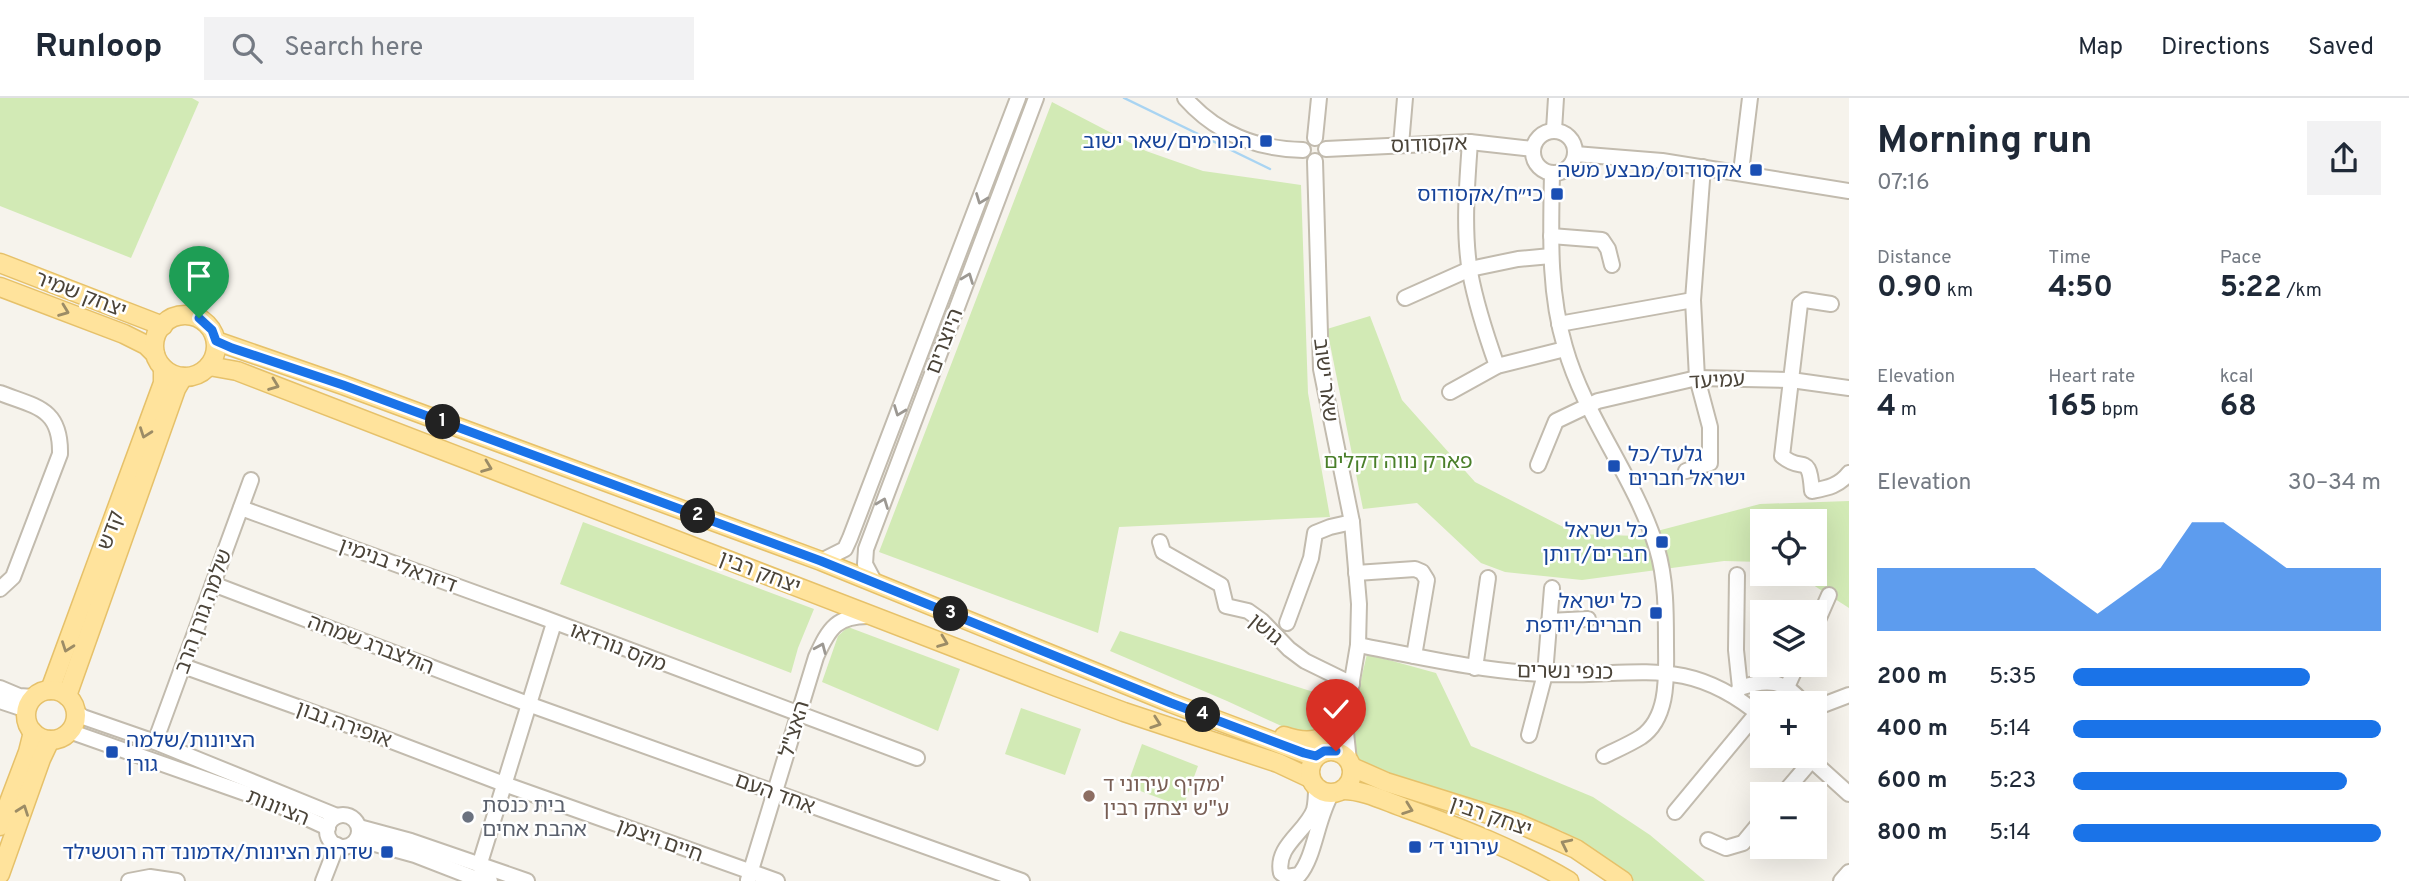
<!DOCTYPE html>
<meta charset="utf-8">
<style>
:root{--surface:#fff;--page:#f2f2f3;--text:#1f2937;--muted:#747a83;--line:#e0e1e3;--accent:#1a73e8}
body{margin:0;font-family:Overpass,"Noto Sans Hebrew",sans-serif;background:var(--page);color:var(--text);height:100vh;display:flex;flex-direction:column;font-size:26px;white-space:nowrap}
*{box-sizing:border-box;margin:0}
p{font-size:23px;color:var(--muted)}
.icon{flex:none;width:38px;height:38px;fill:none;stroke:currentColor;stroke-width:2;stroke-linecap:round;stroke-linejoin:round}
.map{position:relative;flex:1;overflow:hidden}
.sheet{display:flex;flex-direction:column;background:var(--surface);width:560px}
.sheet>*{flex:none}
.buttons{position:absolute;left:1750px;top:411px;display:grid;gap:14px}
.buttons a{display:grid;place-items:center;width:77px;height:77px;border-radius:0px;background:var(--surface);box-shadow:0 7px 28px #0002;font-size:35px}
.pin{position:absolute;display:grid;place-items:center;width:60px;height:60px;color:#fff;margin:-72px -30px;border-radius:50% 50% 50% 0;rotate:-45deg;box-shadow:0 0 7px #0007}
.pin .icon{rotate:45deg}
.km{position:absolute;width:35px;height:35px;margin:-18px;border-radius:50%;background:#222;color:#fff;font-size:19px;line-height:35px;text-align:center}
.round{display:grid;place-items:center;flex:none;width:74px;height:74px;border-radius:0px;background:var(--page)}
.overview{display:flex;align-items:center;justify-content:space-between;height:119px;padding:0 28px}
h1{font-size:38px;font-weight:700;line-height:52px}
.stats{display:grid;grid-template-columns:repeat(3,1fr);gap:10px;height:119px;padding:7px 28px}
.stats div{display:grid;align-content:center}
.stats b{font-size:30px;font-weight:700}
.stats small{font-size:19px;font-weight:400}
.stats p{font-size:19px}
.chart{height:196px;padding:14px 28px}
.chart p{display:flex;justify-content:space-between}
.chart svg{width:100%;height:126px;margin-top:7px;fill:var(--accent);opacity:.7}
ul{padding:0 28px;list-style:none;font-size:23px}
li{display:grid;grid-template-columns:112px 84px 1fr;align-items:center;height:52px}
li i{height:18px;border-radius:9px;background:var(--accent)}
header{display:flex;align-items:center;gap:42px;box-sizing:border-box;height:98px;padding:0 35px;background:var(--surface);border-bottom:2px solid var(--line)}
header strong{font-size:33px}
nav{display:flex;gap:38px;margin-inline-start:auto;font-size:24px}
.search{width:490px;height:63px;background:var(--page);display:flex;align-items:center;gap:18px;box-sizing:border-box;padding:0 24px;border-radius:0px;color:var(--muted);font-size:26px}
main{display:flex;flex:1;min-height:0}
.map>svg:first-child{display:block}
.green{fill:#d2eab5}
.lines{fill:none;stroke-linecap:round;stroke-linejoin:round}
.stream{stroke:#a9d4f2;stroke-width:2.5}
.minor-casing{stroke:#c2bbae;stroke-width:18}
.major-casing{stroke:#e6c16a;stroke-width:21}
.minor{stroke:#fff;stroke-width:14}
.major{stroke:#ffe39c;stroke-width:18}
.oneway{stroke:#9c9892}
.oneway2{stroke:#9c8c66}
.route-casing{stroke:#fff;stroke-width:14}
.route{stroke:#1a73e8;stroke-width:9}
.transit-dot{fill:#1a4fb4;stroke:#fff;stroke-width:2.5}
.education-dot{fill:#8d6e63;stroke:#fff;stroke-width:2.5}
.worship-dot{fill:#6b7280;stroke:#fff;stroke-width:2.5}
.labels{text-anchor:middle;stroke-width:5;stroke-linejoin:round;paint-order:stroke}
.transit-label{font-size:21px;fill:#164399;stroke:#fff;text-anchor:end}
.street-label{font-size:21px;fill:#4b4439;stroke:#fff}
.park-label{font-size:21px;fill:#4a7f2a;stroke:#fff}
.education-label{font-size:21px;fill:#785e54;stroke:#fff;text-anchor:start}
.worship-label{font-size:21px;fill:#5b616d;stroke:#fff;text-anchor:start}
</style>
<header>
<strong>Runloop</strong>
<div class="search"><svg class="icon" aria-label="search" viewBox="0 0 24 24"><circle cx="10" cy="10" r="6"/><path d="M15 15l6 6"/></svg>Search here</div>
<nav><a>Map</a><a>Directions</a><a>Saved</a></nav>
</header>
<main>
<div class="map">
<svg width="1849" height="783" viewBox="0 0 1849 783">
<rect width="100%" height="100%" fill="#f6f3ec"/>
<!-- green -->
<g class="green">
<polygon points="0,0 192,0 199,4 131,160 0,108"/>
<polygon points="1052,4 1146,53 1203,73 1301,87 1308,295 1330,419 1119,429 1098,535 879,454"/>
<polygon points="1370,218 1402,302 1475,384 1577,436 1638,438 1760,406 1849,403 1849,510 1796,476 1815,476 1815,424 1762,424 1762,464 1724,463 1582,482 1505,474 1481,465 1417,405 1363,411 1327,231"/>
<polygon points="583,424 814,511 798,550 791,575 560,486"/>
<polygon points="848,529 960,571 938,633 822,584 838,538"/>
<polygon points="1120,533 1355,607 1367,556 1436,575 1471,648 1593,699 1650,737 1705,783 1634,783 1562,733 1364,666 1227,603 1110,553"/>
<polygon points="1021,610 1081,631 1065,677 1005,656"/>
<polygon points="1142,646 1198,668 1183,709 1127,688"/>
</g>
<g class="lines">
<!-- stream -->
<polyline class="stream" points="1124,0 1270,71"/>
<!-- minor casing -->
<g class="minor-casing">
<g id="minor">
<path d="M1185,0c32,36 71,51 118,52"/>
<polyline points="1554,32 1556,0"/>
<circle cx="1554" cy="54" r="21"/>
<polyline points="1315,40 1319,0"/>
<path d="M1470,44c-3,42 -7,88 0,130 6,33 16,63 27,94"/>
<polyline points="1401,47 1405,0"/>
<polyline points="1326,51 1470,44 1533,51"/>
<polyline points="1575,56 1662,63 1849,93"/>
<polyline points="1315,63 1321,271 1352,424 1359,506 1358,547 1345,624 1335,642 1324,653"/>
<polyline points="1741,74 1750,0"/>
<path d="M1552,75c-1,59 -4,117 13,174 20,71 70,130 92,202 9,29 9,64 9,94 0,30 4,74 -25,94 -11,7 -25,13 -37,19"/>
<polyline points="1551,138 1602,142 1608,151 1612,167"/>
<polyline points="1405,200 1470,171 1518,161 1551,158"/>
<path d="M1831,206l-26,-4 -5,4 -18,152c21,18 27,-5 30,35 15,-3 27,-5 37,-18"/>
<polyline points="1559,226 1693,202"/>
<polyline points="1450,294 1497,268 1565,251"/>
<path d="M0,295c36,14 61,15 60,61l-47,123 -13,12"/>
<polyline points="1538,367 1556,323 1598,303 1697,280 1791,282 1849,290"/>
<polyline points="1686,373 1710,365 1710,329 1697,280 1693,202 1703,69"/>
<polyline points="241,410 539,518 917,660"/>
<polyline points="1160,444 1163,454 1221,487 1226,508 1248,513 1262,523 1289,551 1305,563 1352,586"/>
<polyline points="821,463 845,451 850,440 1018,0"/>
<polyline points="1356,475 1415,471 1422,474 1427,482 1414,558"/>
<polyline points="1737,477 1736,552 1740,590"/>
<polyline points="875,485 865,466 866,451 1036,0"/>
<polyline points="213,486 528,606 1022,783"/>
<polyline points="1549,523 1588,521"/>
<polyline points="1287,525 1311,460 1315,435 1330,429 1352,424"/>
<polyline points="1815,529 1829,497"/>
<path d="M1358,547c62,12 123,26 186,29 90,4 141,-22 218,43"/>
<polyline points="183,568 373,636 504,686 777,783"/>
<polyline points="1475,570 1488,480"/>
<polyline points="1787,589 1797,567"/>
<polyline points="0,590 19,598 34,599"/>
<path d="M1735,598l5,-8c28,-10 45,-8 64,16"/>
<polyline points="0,603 27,612"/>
<polyline points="1815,610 1849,597"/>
<polyline points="76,614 83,619 155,644 337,718"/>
<polyline points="1345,625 1349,663"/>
<polyline points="69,633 276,706 328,730"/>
<polyline points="1529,637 1545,576 1552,490"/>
<polyline points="155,644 251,382"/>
<polyline points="1807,658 1849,696"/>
<path d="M1316,689c0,8 0,15 -2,23 -8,22 -39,36 -33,63l6,4 12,-2c16,-18 18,-58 33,-82"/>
<polyline points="1783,696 1812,662"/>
<polyline points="1675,714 1757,615"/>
<circle cx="343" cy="733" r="16"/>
<polyline points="359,729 411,743 527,783"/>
<polyline points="357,741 415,757 482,783"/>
<polyline points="1708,742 1726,750 1743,745 1762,722"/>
<path d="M748,782l68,-223c13,-29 21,-42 55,-41"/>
<polyline points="129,783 150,779 177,783"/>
<polyline points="323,783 337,747"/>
<polyline points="490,783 482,775 480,765 554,525"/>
<polyline points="1841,783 1849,774"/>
</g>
</g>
<!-- major casing -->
<g class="major-casing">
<g id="major">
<polyline points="0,165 163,228"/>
<polyline points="0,189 124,236 146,247 155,256"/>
<circle cx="185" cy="248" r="31"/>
<polyline points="216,243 343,287 821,463 1171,605 1304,655 1316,658"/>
<polyline points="209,268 237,273 1057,589 1124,614 1278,665 1310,680"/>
<polyline points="50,592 163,285 163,270"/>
<circle cx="51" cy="617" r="25"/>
<polyline points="67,598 176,291 183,279"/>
<path d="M1284,638c41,14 47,-5 65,-37"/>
<circle cx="1331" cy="674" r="21"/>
<polyline points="1352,669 1386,684 1517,725 1545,737 1576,751 1623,783"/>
<path d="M1343,692c21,0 42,11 62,18 56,20 112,42 164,73"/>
<polyline points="0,728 28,654 33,634"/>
<polyline points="0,776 41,661 50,642"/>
</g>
</g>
<!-- minor -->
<use href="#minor" class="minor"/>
<!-- major -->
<use href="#major" class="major"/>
</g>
<!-- one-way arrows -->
<defs><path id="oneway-chevron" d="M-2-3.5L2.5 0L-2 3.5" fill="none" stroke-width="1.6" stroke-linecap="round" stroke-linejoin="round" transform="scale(1.75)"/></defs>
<g class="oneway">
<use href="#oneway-chevron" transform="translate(981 101) rotate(111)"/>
<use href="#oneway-chevron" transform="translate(968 180) rotate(-69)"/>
<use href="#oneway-chevron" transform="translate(899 313) rotate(111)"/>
<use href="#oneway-chevron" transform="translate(883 405) rotate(-69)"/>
<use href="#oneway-chevron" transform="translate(821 550) rotate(-67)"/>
</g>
<g class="oneway2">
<use href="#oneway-chevron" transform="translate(64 213) rotate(21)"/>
<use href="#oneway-chevron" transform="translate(274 287) rotate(21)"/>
<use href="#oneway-chevron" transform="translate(145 335) rotate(110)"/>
<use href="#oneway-chevron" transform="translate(487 369) rotate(21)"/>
<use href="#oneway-chevron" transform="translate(943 544) rotate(21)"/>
<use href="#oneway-chevron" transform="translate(67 549) rotate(110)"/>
<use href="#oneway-chevron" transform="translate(1156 625) rotate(19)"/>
<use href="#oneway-chevron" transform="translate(1408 711) rotate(20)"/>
<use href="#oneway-chevron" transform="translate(23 712) rotate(-70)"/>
<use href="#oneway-chevron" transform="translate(1566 746) rotate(-154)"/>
</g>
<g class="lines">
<!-- route casing -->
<g class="route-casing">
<polyline id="route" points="199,220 212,232 216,243 232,250 343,287 821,463 1171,605 1304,655 1316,658 1324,653 1336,653"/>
</g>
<!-- route -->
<use href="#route" class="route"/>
</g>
<!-- markers -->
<g class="transit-dot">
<rect x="1259" y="36" width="14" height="14" rx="3.5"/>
<rect x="1749" y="65" width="14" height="14" rx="3.5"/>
<rect x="1550" y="89" width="14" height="14" rx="3.5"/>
<rect x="1607" y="361" width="14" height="14" rx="3.5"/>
<rect x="1655" y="437" width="14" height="14" rx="3.5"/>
<rect x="1649" y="508" width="14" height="14" rx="3.5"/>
<rect x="105" y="647" width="14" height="14" rx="3.5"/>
<rect x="1408" y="742" width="14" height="14" rx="3.5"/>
<rect x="380" y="747" width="14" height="14" rx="3.5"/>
</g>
<circle class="education-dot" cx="1089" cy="698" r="7"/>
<circle class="worship-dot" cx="468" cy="719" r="7"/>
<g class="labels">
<!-- transit labels -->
<g class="transit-label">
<text x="1252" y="50">הכורמים/שאר ישוב</text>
<text x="1742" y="79">אקסודוס/מבצע משה</text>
<text x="1543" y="103">כי״ח/אקסודוס</text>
<text x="1628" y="363" text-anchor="start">גלעד/כל<tspan x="1628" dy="24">ישראל חברים</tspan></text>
<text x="1648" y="439">כל ישראל<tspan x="1648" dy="24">חברים/דותן</tspan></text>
<text x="1642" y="510">כל ישראל<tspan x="1642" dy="24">חברים/יודפת</tspan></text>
<text x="126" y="649" text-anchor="start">הציונות/שלמה<tspan x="126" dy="24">גורן</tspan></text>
<text x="1429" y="756" text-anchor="start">עירוני ד׳</text>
<text x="373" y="761">שדרות הציונות/אדמונד דה רוטשילד</text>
</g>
<!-- street labels -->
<g class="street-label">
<text transform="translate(1429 46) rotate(-2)" y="7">אקסודוס</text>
<text transform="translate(81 196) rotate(21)" y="7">יצחק שמיר</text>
<text transform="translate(944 243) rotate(-69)" y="7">היוצרים</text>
<text transform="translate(1326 282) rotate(83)" y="7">שאר ישוב</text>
<text transform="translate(1717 282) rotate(-3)" y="7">עמיעד</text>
<text transform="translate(110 432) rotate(-70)" y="7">קדש</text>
<text transform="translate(398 467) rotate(20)" y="7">דיזראלי בנימין</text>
<text transform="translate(760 474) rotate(21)" y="7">יצחק רבין</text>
<text transform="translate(203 513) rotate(-70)" y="7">שלמה גורן הרב</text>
<text transform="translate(1266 531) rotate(40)" y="7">גושן</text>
<text transform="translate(371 546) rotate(21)" y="7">הולצברג שמחה</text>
<text transform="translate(618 549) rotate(21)" y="7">מקס נורדאו</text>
<text transform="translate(1565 573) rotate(1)" y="7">כנפי נשרים</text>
<text transform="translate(344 626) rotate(20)" y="7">אופירה נבון</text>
<text transform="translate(794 631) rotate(-73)" y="7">האצ"ל</text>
<text transform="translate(775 695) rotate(20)" y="7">אחד העם</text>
<text transform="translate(278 709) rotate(22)" y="7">הציונות</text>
<text transform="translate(1491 718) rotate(19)" y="7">יצחק רבין</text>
<text transform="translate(660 742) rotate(20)" y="7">חיים ויצמן</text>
</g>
<!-- park labels -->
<g class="park-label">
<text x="1398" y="370">פארק נווה דקלים</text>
</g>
<!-- education labels -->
<g class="education-label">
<text x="1103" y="693">מקיף עירוני ד'<tspan x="1103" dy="24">ע"ש יצחק רבין</tspan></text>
</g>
<!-- worship labels -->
<g class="worship-label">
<text x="482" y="714">בית כנסת<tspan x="482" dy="24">אהבת אחים</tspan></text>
</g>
</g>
</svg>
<div class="buttons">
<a><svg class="icon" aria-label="locate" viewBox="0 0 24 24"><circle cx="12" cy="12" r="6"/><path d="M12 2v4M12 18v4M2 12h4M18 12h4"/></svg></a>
<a><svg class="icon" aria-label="layers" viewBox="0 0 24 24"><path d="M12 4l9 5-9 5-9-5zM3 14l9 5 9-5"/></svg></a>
<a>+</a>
<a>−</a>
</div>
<div class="pin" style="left:199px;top:220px;background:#1e9e55"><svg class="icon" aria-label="arrive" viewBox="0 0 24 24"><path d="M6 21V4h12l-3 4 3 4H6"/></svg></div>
<div class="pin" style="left:1336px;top:653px;background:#d93025"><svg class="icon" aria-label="check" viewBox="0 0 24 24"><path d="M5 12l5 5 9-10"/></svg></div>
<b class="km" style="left:443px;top:324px">1</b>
<b class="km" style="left:698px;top:418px">2</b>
<b class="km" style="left:951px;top:516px">3</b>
<b class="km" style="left:1203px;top:617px">4</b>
</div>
<section class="sheet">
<div class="overview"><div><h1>Morning run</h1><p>07:16</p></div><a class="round"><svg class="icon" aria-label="share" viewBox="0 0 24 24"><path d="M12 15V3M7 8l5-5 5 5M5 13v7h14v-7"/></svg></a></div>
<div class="stats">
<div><p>Distance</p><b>0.90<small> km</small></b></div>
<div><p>Time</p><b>4:50</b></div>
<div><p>Pace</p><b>5:22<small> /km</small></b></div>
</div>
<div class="stats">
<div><p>Elevation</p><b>4<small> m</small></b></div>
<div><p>Heart rate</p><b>165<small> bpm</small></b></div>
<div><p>kcal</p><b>68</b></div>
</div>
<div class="chart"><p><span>Elevation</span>30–34 m</p>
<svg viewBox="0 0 160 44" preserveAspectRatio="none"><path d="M0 44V22L10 22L20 22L30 22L40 22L50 22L60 30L70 38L80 30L90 22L100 6L110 6L120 14L130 22L140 22L150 22L160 22V44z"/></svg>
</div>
<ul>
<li><b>200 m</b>5:35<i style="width:77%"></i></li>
<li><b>400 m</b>5:14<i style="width:100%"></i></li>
<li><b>600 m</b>5:23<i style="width:89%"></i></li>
<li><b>800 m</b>5:14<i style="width:100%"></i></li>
</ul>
</section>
</main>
